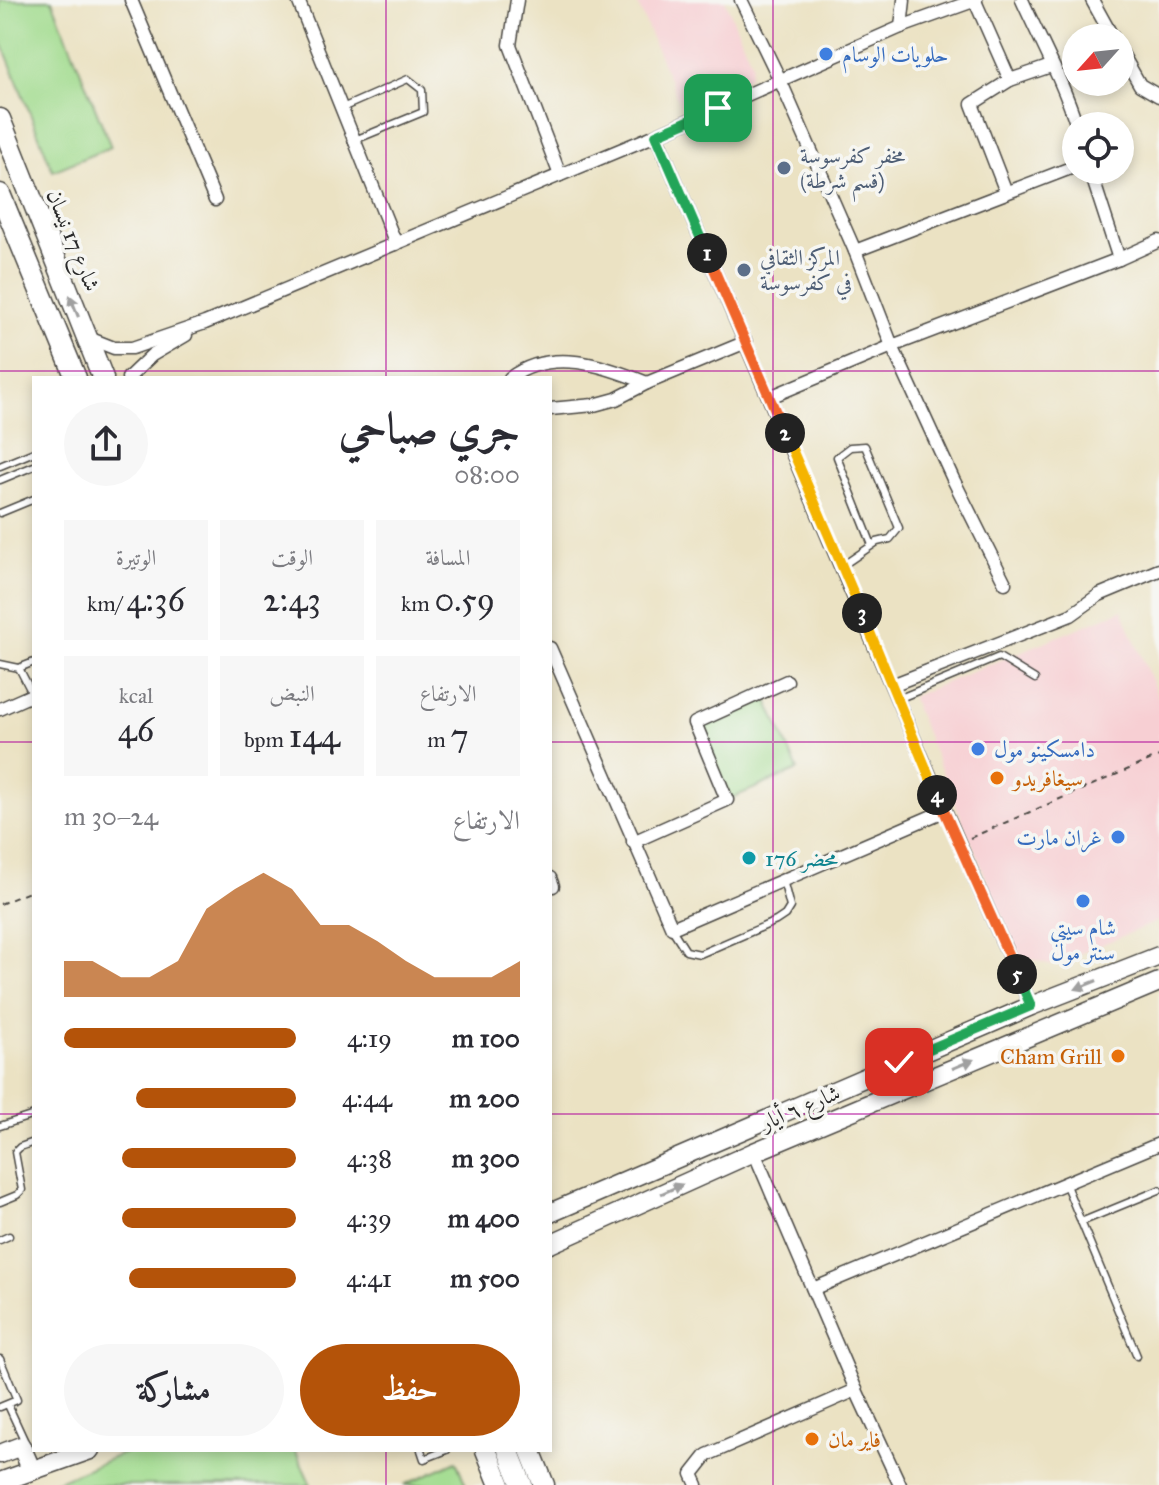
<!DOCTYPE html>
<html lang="ar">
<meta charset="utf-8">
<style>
:root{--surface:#fff;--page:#f7f7f7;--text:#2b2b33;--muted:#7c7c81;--accent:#b45309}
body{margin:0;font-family:"IM FELL Great Primer",Amiri,serif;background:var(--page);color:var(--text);direction:rtl;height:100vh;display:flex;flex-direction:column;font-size:30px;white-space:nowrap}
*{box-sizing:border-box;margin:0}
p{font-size:26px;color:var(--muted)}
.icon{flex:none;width:44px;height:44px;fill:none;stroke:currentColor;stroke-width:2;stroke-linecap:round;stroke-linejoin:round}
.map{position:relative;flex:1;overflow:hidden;direction:ltr}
.panel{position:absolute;left:32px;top:376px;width:520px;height:1076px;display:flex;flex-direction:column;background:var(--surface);border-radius:0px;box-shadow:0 4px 12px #0003;direction:rtl}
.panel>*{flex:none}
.needle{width:52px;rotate:243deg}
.buttons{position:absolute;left:1062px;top:24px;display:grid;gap:16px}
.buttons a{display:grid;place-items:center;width:72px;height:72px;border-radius:50%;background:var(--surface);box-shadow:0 4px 12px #0003;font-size:40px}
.pin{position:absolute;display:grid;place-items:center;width:68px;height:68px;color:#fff;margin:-34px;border-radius:16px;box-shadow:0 4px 12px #0006}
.km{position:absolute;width:40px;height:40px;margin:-20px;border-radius:50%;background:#222;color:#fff;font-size:22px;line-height:40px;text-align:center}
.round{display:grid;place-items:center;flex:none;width:84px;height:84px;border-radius:42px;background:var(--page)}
.overview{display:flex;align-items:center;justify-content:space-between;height:136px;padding:0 32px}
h1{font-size:44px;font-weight:600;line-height:60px}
.stats{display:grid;grid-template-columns:repeat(3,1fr);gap:12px;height:136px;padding:8px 32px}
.stats div{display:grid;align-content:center;border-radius:0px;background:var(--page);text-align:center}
.stats b{font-size:34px;font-weight:600}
.stats small{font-size:22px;font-weight:400}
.stats p{font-size:22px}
.chart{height:224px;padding:16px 32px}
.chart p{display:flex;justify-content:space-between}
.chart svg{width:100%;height:144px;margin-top:8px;fill:var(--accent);opacity:.7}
.primary-button{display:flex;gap:16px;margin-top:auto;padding:16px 32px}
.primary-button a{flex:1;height:92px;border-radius:48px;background:var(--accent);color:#fff;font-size:32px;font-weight:600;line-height:92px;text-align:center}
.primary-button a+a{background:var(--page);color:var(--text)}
ul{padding:0 32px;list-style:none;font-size:26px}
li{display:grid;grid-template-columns:128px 96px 1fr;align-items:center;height:60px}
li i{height:20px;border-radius:10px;background:var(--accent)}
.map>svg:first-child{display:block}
.built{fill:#f7cfd3}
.green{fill:#a1db8e;stroke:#66835c;stroke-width:2}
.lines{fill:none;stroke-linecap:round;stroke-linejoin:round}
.lane-casing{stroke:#484642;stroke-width:9}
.street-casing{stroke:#484642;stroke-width:15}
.secondary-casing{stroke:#484642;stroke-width:21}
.primary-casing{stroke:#484642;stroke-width:23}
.path{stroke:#484642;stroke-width:2;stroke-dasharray:6 6;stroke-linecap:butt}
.lane{stroke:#fff;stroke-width:6}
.street{stroke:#fff;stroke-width:12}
.secondary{stroke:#fff;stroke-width:18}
.primary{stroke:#fff;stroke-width:20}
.oneway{fill:#a0a0a0}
.split-1-casing{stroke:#fff;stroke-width:16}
.split-2-casing{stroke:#fff;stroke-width:16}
.split-3-casing{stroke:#fff;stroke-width:16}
.split-4-casing{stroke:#fff;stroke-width:16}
.split-5-casing{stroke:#fff;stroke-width:16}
.split-6-casing{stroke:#fff;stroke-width:16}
.split-1{stroke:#22a559;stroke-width:10}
.split-2{stroke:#f0652b;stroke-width:10}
.split-3{stroke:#f5b400;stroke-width:10}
.split-4{stroke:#f5b400;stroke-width:10}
.split-5{stroke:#f0652b;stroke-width:10}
.split-6{stroke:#22a559;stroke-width:10}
.grid{fill:none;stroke:#b5179e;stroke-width:2;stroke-opacity:0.55}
.shop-dot{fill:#3f7fe0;stroke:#f6f6f2;stroke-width:3}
.service-dot{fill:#5c6f8a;stroke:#f6f6f2;stroke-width:3}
.food-dot{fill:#e8710a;stroke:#f6f6f2;stroke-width:3}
.culture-dot{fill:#0f9aa8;stroke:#f6f6f2;stroke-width:3}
.labels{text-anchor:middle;stroke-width:7;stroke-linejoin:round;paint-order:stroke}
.shop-label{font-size:22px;fill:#366cbe;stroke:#f6f6f2;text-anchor:start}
.service-label{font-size:22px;fill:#4e5e75;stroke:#f6f6f2;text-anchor:start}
.street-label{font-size:22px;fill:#2b2b2b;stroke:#f6f6f2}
.food-label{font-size:22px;fill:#c56008;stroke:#f6f6f2;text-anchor:start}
.culture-label{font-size:22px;fill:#0d838f;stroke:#f6f6f2;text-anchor:start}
</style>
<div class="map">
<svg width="1159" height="1485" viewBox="0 0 1159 1485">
<rect width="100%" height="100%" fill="#f6f6f2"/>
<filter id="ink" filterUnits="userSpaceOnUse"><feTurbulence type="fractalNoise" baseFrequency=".0125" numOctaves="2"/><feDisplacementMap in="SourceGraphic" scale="16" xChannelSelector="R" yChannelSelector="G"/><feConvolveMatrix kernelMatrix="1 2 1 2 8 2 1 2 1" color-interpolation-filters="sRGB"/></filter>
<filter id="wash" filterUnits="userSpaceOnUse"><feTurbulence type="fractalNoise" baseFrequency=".006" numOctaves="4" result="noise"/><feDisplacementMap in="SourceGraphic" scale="32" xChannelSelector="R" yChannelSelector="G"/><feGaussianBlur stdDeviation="1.8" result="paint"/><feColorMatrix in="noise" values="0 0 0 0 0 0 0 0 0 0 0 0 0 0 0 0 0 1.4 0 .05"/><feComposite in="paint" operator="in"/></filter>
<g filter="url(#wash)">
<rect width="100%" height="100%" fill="#ebe2c3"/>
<!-- built -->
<g class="built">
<polygon points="636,0 725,0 752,64 749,77 680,105"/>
<polygon points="1122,610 1159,699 1159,921 1052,965 1018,955 911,697"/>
</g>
<!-- green -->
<g class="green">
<polygon points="0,0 52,0 111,147 53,171 0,38"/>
<polygon points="763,691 798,770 727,800 695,723"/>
<polygon points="131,1450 295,1450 311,1485 49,1485"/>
<polygon points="456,1461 466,1485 404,1485"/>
</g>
</g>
<g filter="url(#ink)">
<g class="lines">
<!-- lane casing -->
<g class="lane-casing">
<g id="lane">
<polyline points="342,108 408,79 422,90 423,112 355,140"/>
<polyline points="0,466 34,452"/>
<polyline points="0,480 34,466"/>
<polyline points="0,513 34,499"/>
<polyline points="842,566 877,542 890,539 899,528 865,446 850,447 837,457 872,545"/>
<polyline points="0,664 19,668 33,695"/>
<polyline points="19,668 34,662"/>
<polyline points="898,699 999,657 1035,679"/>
<polyline points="672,929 686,951 700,954 776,921 785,915 790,907 783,880"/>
<polyline points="0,1126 34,1115"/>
<polyline points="1065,1183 1137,1356"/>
<polyline points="0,1202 17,1195 22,1190 15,1152 20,1147 34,1142"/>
<polyline points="1081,1222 1159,1190"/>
<polyline points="0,1240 9,1236"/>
<polyline points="0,1359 17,1400 0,1407"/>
<polyline points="8,1405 26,1444"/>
<polyline points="421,1450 424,1459 447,1450"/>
</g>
</g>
<!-- street casing -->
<g class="street-casing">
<g id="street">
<polyline points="131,0 215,200"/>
<polyline points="298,0 396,244"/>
<polyline points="517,0 510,45 560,175"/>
<polyline points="741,0 780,80 855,251 892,346 953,479 1005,583"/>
<path d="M1022,0c19,42 41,82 55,126"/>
<polyline points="1092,0 1113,38"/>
<polyline points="975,1 1010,80"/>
<polyline points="901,27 904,0"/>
<polyline points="1120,50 1140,85 1159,96"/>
<path d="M656,135c126,290 246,583 375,871"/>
<polyline points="1090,170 1119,259"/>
<polyline points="1006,192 972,104 1010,80 1051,66"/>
<polyline points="855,251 1076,166"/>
<polyline points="86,337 114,348 132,348 205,323 656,135 901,27 976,0"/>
<polyline points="128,378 152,355 186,335"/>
<path d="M510,378c41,-31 93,-13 137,5"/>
<polyline points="770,397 892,346 1119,259 1159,241"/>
<polyline points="550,409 594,405 616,399 647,383 746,342"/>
<polyline points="550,648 672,928 944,811"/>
<polyline points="892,685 1071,615 1099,595 1159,570"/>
<polyline points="0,709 34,694"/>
<polyline points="633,842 727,800 695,723 787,681"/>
<polyline points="550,878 553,886"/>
<polyline points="754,1152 856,1390 900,1485"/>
<polyline points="813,1289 1159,1144"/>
<polyline points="697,1485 692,1474 707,1455 856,1390"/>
</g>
</g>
<!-- secondary casing -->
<g class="secondary-casing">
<g id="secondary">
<polyline points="550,1213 1031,1006 1159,956"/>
<polyline points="550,1244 754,1152 1159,982"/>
<polyline points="0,1454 21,1446 32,1471"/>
<polyline points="0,1482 90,1450"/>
</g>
</g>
<!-- primary casing -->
<g class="primary-casing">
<g id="primary">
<polyline points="0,119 103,378"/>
<polyline points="0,194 76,378"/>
<polyline points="486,1450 500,1485"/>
<polyline points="508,1450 522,1485"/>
<polyline points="530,1450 544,1485"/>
</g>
</g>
<!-- path -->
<g class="path">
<polyline points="970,838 1159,756"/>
<polyline points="0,904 34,890"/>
</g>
<!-- lane -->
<use href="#lane" class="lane"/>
<!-- street -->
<use href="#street" class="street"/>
<!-- secondary -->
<use href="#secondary" class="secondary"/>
<!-- primary -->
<use href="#primary" class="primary"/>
</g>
<!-- one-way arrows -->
<defs><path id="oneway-solid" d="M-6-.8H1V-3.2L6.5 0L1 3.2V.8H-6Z" transform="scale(2)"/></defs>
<g class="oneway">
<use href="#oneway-solid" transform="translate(74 306) rotate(-112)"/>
<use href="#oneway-solid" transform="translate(1086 985) rotate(158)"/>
<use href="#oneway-solid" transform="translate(963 1064) rotate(-23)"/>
<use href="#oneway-solid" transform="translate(672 1189) rotate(-24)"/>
</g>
</g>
<g class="lines" filter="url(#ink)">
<!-- split-1 casing -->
<g class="split-1-casing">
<polyline id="split-1" points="707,253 656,135 718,108"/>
</g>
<!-- split-2 casing -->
<g class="split-2-casing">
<polyline id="split-2" points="707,253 785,433"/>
</g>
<!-- split-3 casing -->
<g class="split-3-casing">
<polyline id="split-3" points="785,433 862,613"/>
</g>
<!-- split-4 casing -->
<g class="split-4-casing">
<polyline id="split-4" points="862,613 937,795"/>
</g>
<!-- split-5 casing -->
<g class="split-5-casing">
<polyline id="split-5" points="937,795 1017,974"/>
</g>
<!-- split-6 casing -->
<g class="split-6-casing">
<polyline id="split-6" points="899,1062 1031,1006 1017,974"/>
</g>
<!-- split-1 -->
<use href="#split-1" class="split-1"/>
<!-- split-2 -->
<use href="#split-2" class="split-2"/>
<!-- split-3 -->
<use href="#split-3" class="split-3"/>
<!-- split-4 -->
<use href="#split-4" class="split-4"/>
<!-- split-5 -->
<use href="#split-5" class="split-5"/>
<!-- split-6 -->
<use href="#split-6" class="split-6"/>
</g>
<!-- grid -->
<path class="grid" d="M386,0v378M773,0v1485M0,371h1159M0,742h34M550,742h609M0,1114h34M550,1114h609M386,1450v35"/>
<!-- markers -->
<g class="shop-dot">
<circle cx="826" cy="54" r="8"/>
<circle cx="978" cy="749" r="8"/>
<circle cx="1118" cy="837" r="8"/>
<circle cx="1083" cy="901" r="8"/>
</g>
<g class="service-dot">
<circle cx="784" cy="168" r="8"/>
<circle cx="744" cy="270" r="8"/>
</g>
<g class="food-dot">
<circle cx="997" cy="778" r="8"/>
<circle cx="1118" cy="1056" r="8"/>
<circle cx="812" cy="1439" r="8"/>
</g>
<circle class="culture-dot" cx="749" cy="858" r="8"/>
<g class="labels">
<!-- shop labels -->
<g class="shop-label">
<text x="842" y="62">حلويات الوسام</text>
<text x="994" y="757">دامسكينو مول</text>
<text x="1102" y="845" text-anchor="end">غران مارت</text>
<text x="1083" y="935" text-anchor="middle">شام سيتي<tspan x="1083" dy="25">سنتر مول</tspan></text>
</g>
<!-- service labels -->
<g class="service-label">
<text x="800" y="163">مخفر كفرسوسة<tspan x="800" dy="25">(قسم شرطة)</tspan></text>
<text x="760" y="265">المركز الثقافي<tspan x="760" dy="25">في كفرسوسة</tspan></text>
</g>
<!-- street labels -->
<g class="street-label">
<text transform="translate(74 240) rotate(68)" y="8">شارع 17 نيسان</text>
<text transform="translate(800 1107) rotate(-23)" y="8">شارع ٦ أيار</text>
</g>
<!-- food labels -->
<g class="food-label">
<text x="1013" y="786">سيغافريدو</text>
<text x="1102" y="1064" text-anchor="end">Cham Grill</text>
<text x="828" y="1447">فاير مان</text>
</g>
<!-- culture labels -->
<g class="culture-label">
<text x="765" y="866">محضر 176</text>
</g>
</g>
</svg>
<div class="buttons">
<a><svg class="needle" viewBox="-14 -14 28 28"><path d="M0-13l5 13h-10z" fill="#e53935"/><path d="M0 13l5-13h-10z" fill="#7c7c81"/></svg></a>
<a><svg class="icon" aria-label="locate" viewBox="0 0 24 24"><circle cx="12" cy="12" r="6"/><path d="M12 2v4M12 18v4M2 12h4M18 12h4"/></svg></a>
</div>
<div class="pin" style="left:718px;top:108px;background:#1e9e55"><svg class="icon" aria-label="arrive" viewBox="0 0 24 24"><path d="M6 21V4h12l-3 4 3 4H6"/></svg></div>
<div class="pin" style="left:899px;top:1062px;background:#d93025"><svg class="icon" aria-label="check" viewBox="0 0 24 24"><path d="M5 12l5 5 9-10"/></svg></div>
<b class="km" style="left:707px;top:253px">1</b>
<b class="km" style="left:785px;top:433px">2</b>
<b class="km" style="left:862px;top:613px">3</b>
<b class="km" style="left:937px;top:795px">4</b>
<b class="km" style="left:1017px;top:974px">5</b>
<section class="panel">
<div class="overview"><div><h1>جري صباحي</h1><p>08:00</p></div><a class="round"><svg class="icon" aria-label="share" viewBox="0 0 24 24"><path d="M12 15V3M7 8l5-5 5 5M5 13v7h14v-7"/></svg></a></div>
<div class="stats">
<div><p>المسافة</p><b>0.59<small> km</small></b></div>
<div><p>الوقت</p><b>2:43</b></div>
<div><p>الوتيرة</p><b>4:36<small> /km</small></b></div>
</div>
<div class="stats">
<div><p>الارتفاع</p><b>7<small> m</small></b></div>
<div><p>النبض</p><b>144<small> bpm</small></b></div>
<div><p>kcal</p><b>46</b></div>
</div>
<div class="chart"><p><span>الارتفاع</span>24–30 m</p>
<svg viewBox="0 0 160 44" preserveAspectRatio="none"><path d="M0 44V33L10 33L20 38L30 38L40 33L50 17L60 11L70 6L80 11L90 22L100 22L110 27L120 33L130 38L140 38L150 38L160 33V44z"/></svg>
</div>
<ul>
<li><b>100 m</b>4:19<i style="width:100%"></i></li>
<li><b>200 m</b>4:44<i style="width:69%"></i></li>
<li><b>300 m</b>4:38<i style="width:75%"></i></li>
<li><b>400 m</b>4:39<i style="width:75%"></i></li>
<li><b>500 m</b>4:41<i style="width:72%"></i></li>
</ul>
<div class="primary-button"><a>حفظ</a><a>مشاركة</a></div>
</section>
</div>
